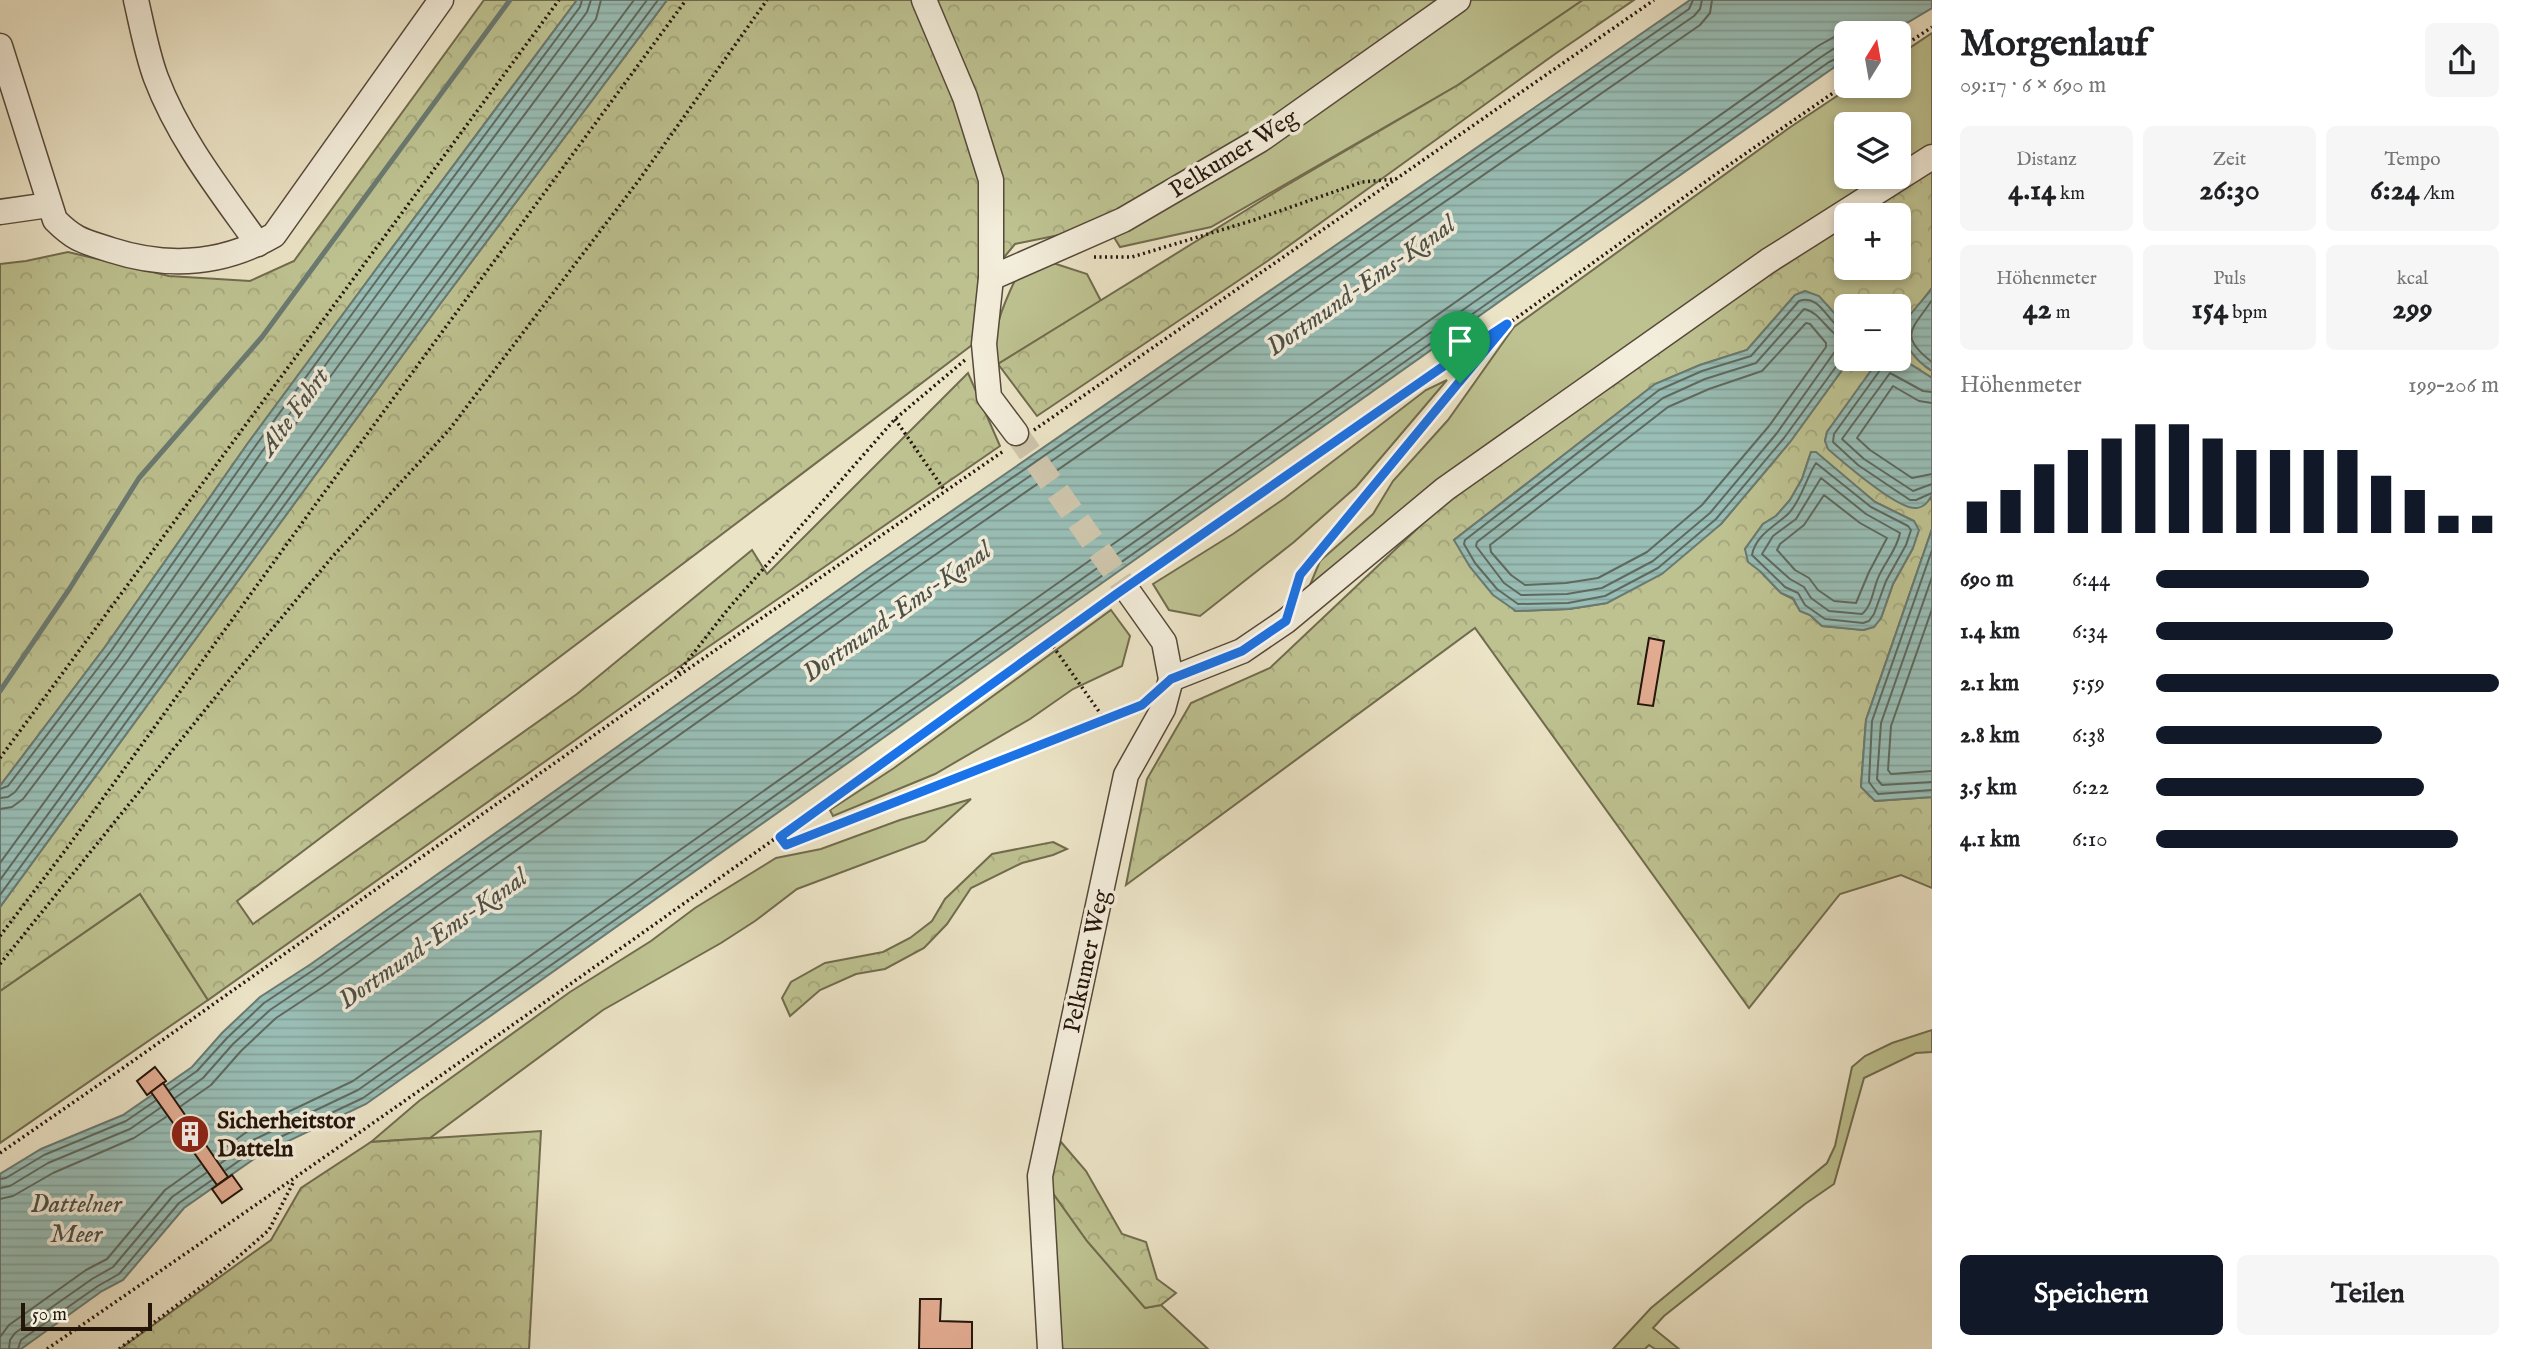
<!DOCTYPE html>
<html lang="de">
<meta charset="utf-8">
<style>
:root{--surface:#fff;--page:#f6f6f6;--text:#202124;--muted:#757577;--accent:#111827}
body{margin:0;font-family:"IM FELL English",serif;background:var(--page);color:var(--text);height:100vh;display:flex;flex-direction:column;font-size:26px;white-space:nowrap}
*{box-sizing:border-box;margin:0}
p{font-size:23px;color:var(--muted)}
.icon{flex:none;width:38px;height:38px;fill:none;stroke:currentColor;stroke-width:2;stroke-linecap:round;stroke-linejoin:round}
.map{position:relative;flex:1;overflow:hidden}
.drawer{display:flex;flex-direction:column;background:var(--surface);width:595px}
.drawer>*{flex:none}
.needle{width:46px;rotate:11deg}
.tools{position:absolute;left:1834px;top:21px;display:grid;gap:14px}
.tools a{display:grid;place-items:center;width:77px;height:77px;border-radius:10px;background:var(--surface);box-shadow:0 4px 10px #0003;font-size:35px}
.scale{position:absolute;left:21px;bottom:18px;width:131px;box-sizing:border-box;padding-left:7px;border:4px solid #24150b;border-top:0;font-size:19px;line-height:24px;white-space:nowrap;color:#24150b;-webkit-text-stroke:5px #f3eddb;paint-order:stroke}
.pin{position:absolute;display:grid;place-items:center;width:60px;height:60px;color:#fff;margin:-72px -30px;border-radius:50% 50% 50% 0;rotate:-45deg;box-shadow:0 0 7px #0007}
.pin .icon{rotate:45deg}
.round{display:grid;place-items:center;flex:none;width:74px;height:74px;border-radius:10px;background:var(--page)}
.summary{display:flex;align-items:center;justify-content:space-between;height:119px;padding:0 28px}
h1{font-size:38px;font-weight:700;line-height:52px}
.stats{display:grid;grid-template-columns:repeat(3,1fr);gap:10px;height:119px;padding:7px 28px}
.stats div{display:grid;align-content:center;border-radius:10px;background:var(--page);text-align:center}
.stats b{font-size:30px;font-weight:700}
.stats small{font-size:19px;font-weight:400}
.stats p{font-size:19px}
.chart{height:196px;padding:14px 28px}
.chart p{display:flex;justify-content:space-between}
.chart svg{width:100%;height:126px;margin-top:7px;stroke:var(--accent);stroke-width:6}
.button{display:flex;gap:14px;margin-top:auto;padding:14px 28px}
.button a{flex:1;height:80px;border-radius:10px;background:var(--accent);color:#fff;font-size:28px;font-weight:700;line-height:80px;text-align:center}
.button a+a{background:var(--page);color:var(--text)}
ul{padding:0 28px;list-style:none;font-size:23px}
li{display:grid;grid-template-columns:112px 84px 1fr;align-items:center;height:52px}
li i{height:18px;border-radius:9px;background:var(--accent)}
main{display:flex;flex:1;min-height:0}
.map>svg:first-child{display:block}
.grass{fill:#bec291;stroke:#716c4e;stroke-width:2}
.forest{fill:url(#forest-crowns);stroke:#716c4e;stroke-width:2;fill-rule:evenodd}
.water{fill:url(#water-rules);stroke:#6a7a72;stroke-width:2}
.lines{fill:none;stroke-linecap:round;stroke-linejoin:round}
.shore{stroke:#5e6a60;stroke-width:2}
.stream{stroke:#6a7a72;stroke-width:5}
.building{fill:#e3ac92;stroke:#24150b;stroke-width:2}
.minor-tunnel{stroke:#cec5ab;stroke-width:24;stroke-dasharray:24 12;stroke-linecap:butt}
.minor-casing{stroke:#56493a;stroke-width:27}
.path{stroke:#24150b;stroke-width:3.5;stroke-dasharray:2 3.5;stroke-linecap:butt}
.minor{stroke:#f3eddb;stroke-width:24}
.route-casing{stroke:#fff;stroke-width:14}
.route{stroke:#1a73e8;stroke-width:9}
.labels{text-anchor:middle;stroke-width:7;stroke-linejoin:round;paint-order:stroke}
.street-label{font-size:24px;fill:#24150b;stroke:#f3eddb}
.poi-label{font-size:24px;font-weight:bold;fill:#24150b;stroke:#f3eddb;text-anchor:start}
.water-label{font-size:26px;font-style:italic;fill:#4d5047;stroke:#f3eddb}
</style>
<main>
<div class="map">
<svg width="1932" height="1349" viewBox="0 0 1932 1349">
<defs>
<pattern id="forest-crowns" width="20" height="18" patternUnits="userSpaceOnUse" patternTransform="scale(1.75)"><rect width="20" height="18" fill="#bec291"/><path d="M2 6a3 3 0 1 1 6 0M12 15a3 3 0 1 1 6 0" fill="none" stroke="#a3a67c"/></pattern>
<pattern id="water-rules" width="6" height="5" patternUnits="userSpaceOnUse" patternTransform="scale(1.75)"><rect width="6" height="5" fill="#99beb6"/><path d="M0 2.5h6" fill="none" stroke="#84a29b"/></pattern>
</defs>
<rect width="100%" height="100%" fill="#ece4c7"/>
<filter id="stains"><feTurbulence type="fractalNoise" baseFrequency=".00286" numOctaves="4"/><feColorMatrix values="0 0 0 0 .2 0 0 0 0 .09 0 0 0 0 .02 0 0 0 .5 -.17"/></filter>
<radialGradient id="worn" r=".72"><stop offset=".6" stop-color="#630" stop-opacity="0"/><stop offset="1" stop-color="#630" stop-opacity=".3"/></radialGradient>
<!-- grass -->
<g class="grass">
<polygon points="1469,0 1583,0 1458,85 1211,227 1120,247 1112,234"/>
<polygon points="1932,33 1932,149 1899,170 1899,124 1846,124 1846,177 1889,177 1313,590 1310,585 1320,561 1373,514 1393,481 1448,420 1514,327 1789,128 1852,86 1899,86 1899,55"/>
<path d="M1050,262l37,12 14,27 -103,63c-11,-24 7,-63 18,-86z"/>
<polygon points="1447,380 1356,487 1294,542 1200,616 1169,610 1153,584 1233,534 1285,498 1426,390"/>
<polygon points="1111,610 1130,636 1122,666 1073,689 1030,719 935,774 833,816 830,810 894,768"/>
<polygon points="971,799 925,841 797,889 755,921 721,943 603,1010 430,1138 371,1142 419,1101 570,992 651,941 695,908 776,858 821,849 900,820"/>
<polygon points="140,894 208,1000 0,1143 0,991"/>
<polygon points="1932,1030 1932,1052 1916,1053 1864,1078 1834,1184 1805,1204 1664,1316 1653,1328 1679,1349 1655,1349 1649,1345 1645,1349 1613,1349 1651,1308 1827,1163 1835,1146 1852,1067 1865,1056 1892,1043"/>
<polygon points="1045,1182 1087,1241 1145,1308 1161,1305 1208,1349 1057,1349"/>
</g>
<!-- forest -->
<g class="forest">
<polygon points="484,0 577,0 380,264 248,443 105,647 0,786 0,264 26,261 68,252 169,276 250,281 294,261"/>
<polygon points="667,0 1446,0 1255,132 1084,230 1015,244 983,283 976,342 237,901 253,924 577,694 752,550 767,574 968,373 1000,446 663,678 208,1000 140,894 0,991 0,907 440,304"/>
<polygon points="1583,0 1634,0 1555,54 1269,260 1037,416 998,364 1282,188 1458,85"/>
<path d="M1932,167v121l-25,32 19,47 6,4v7l-33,-21v-51h-53v20l-27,-29 -14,-6 -10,4 -48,55 -47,15 -45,19 -201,156 61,71 54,-2 38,-6 114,-79 69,-82 60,-83h32l-55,73 -2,9c27,28 50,46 83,65l23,-7 1,-4v34l-66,191 -5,66 14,15 57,-4v91l-31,-13 -61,19 -91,114 -274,-380 -349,257 21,-106 44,-76 79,-35 185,-175 327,-227 64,-42v44h53v-53h-40zM1811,452l5,1 59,49 39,19 -1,27 -20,36 -12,34 -8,9 -9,3 -42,-4 -12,-11 -10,-4 -7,-12 -12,-6 -20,-21 -16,-23 18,-25 13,-8 14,-16 12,-21z"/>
<polygon points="1053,842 1067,849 1053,855 1022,863 971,888 947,924 924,948 885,969 856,974 820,990 790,1016 782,998 791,982 825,963 883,952 910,938 932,921 945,899 992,854"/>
<polygon points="541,1131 529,1349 120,1349 271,1240 301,1188 371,1142"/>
<polygon points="1061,1142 1086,1171 1122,1234 1146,1242 1157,1279 1176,1293 1161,1305 1145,1308 1087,1241 1045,1182"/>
</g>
<!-- water -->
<g class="water">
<polygon points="577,0 667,0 440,304 0,907 0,786 105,647 248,443 380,264"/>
<polygon points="1690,0 1932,0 1932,8 1890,33 1846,33 1846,59 1530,280 366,1104 261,1154 184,1208 123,1280 102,1291 21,1349 0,1349 0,1174 41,1149 123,1115 192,1067 222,1033 260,997 311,964 865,571"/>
<path d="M1932,288v83c-16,-10 -36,-31 -25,-52 6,-9 18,-21 25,-31z"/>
<polygon points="1805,291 1819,296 1846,326 1846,359 1850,359 1790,442 1721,524 1662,574 1607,603 1569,609 1516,611 1493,595 1470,567 1454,540 1655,384 1700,365 1747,350 1795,295"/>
<path d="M1899,357l33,21v117c-4,7 -8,13 -17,13 -19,0 -72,-46 -87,-59l-3,-8 2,-9 48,-67 7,-6z"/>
<polygon points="1811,452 1816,452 1875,502 1914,521 1919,530 1913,548 1893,584 1881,618 1874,627 1863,630 1822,626 1810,615 1800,611 1793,598 1781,593 1761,572 1748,562 1745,549 1763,524 1776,516 1790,500 1802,479"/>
<polygon points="1932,529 1932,797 1875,801 1861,787 1866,720"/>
</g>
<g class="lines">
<!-- shore -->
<g class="shore">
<path d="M1932,300c-19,29 -35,35 0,62"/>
<path d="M1804,309c17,3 23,24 39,30l1,4 -8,7 -59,83 -67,80 -57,48 -51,27 -35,6 -46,1 -17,-12 -28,-37 1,-4 186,-144 42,-19 51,-16z"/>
<polygon points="1806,323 1810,324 1826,343 1826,347 1769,426 1702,505 1647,552 1598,578 1566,583 1525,585 1511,575 1491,552 1490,545 1668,407 1709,389 1762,371"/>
<path d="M1846,330c-18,-3 -24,-37 -47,-29l-48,55 -49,15 -43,19 -194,150 -1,4 11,19 22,26 21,15 50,-1 37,-7 53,-28 58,-49 68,-81 62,-85"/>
<polyline points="1888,359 1834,434 1833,442 1858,465 1910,500 1916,500 1932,493"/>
<polyline points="1932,392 1923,391 1890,373 1842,439 1864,459 1913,491 1932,484"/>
<polyline points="1932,403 1919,401 1893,386 1857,438 1870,450 1912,478 1932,474"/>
<path d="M1816,463l55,44 37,19 3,4 -5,15 -20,36 -12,33 -5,7 -6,2 -38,-4 -20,-14 -7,-12 -13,-6 -33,-32c4,-21 24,-29 37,-42 13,-14 17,-35 27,-50z"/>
<path d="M1821,478l45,36 34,19c-3,17 -16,30 -22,45 -5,12 -6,28 -16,36l-33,-3 -18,-13 -7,-11 -14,-8 -28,-25 11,-18 23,-17z"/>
<polygon points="1824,495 1860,523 1887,538 1869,572 1856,603 1834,601 1818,590 1809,578 1795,570 1777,550 1780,544 1804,525"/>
<polyline points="1932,550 1872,721 1869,782 1878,794 1932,790"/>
<polyline points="1932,577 1881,723 1877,779 1882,785 1932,782"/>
<polyline points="1932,609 1891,726 1888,770 1891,774 1932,771"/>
<polyline points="0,789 8,786 111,651 254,448 385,269 580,7 582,0"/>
<polyline points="0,798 8,797 15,792 118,657 261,453 392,274 587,12 591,0"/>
<polyline points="0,809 12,807 23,799 126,663 270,459 401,280 596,19 601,0"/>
<polyline points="0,863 419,288 634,0"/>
<polyline points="0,880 427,295 647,0"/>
<polyline points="0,895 434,300 658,0"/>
<polyline points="170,1090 197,1071 227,1038 264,1003 315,969 869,577 1689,9 1693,0"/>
<polyline points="175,1098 203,1078 233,1044 270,1010 320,976 874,584 1694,16 1700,9 1702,0"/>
<polyline points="181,1106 211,1085 241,1051 276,1018 326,985 880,593 1700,25 1710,13 1712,0"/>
<polyline points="215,1155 248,1131 353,1081 1818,46 1834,37 1846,35"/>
<polyline points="221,1163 253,1140 358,1090 1824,55 1838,46 1846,45"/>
<polyline points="226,1170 257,1148 363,1098 1829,62 1846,54"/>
<polyline points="0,1179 6,1178 44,1155 126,1121 155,1101"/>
<polyline points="0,1188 10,1186 48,1163 130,1129 160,1108"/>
<polyline points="0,1199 13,1196 53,1173 134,1138 166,1117"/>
<polyline points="0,1337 9,1325 86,1270 107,1259 165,1190 200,1165"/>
<polyline points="9,1349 10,1340 15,1333 92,1279 113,1267 172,1197 206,1173"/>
<polyline points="18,1349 21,1340 98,1286 119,1274 179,1203 212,1180"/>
</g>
<!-- stream -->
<polyline class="stream" points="0,691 70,588 139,478 262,337 510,0"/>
</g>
<!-- building -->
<g class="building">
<polygon points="1649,638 1664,641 1653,706 1638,704"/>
<polygon points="155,1067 166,1081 147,1095 137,1081"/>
<polygon points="163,1083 228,1177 217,1185 151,1092"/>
<polygon points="232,1175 242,1189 222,1203 212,1189"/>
<polygon points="920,1299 941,1299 940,1321 972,1322 972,1349 919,1349"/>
</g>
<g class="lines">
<!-- minor-tunnel -->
<polyline class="minor-tunnel" points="1016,433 1130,594"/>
<!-- minor casing -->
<g class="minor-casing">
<g id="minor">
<path d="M136,0c6,26 11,54 20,78 23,61 65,114 102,166"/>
<polyline points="924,0 965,97 991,180 991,278 984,344 989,397 1016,433"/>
<path d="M0,46l55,174c21,21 29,21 56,30 56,18 111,15 163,-15l167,-235"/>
<polyline points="0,212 49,205"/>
<polyline points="991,278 1123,220 1260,140 1458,0"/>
<polyline points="1171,679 1242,651 1286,621 1445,489 1768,261 1932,157"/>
<polyline points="1050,1349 1040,1176 1126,775 1163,709 1171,679 1164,642 1130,594"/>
</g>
</g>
<!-- path -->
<g class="path">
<polyline points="1899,49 1932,27"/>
<polyline points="1094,257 1132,257 1254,220 1362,182 1396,179"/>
<polyline points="895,419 945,491"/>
<polyline points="1034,430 1654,0"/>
<polyline points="1141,577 1448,363 1508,324 1719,172 1846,84"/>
<polyline points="1297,583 1300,575 1504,329"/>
<polyline points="1050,642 1105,720"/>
<polyline points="678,673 728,609 895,419 965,360"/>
<polyline points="0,758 559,0"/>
<polyline points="780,837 786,845 1140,706"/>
<polyline points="0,936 67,848 318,501 686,0"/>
<polyline points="0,964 222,689 333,556 449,430 639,180 767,0"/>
<polyline points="0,1153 123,1068 675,678 1005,450"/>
<path d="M47,1349c359,-246 712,-498 1065,-752"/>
<polyline points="119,1349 222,1271 269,1230 294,1181"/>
</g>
<!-- minor -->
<use href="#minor" class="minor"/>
</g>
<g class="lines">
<!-- route casing -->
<g class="route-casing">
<polygon id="route" points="1507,324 1300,575 1286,621 1242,651 1171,679 1142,705 786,845 780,837 1118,593 1448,363"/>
</g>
<!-- route -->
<use href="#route" class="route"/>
</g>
<!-- icons -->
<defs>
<g id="building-disc" transform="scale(2.0125)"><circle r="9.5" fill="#8f2418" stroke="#f3eddb"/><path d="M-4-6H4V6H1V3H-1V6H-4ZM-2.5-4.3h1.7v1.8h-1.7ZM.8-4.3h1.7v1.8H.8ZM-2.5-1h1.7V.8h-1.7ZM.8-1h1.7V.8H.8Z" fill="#fff"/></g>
</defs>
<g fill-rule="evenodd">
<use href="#building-disc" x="190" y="1134"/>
</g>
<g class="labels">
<!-- street labels -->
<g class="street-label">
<text transform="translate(1233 153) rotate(-32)" y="8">Pelkumer Weg</text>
<text transform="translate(1086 961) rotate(-78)" y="8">Pelkumer Weg</text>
</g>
<!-- poi labels -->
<g class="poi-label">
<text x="217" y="1128">Sicherheitstor<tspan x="217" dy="28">Datteln</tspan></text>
</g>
<!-- water labels -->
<g class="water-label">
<text transform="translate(1360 285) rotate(-35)" y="9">Dortmund-Ems-Kanal</text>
<text transform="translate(293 411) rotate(-54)" y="9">Alte Fahrt</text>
<text transform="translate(896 611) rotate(-35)" y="9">Dortmund-Ems-Kanal</text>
<text transform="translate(432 938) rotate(-35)" y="9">Dortmund-Ems-Kanal</text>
<text x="76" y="1212">Dattelner<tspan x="76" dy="30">Meer</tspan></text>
</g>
</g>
<rect width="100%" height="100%" filter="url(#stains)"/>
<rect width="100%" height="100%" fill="url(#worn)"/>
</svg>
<div class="tools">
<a><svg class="needle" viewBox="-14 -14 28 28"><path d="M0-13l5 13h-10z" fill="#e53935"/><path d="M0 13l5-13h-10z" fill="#757577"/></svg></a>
<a><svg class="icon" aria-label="layers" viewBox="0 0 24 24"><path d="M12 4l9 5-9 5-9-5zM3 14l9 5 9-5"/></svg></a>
<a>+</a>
<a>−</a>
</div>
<div class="scale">50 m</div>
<div class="pin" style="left:1460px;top:383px;background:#1e9e55"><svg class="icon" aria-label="arrive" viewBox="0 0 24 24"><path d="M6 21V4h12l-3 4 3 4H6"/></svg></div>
</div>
<section class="drawer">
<div class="summary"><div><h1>Morgenlauf</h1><p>09:17 · 6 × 690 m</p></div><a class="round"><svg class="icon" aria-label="share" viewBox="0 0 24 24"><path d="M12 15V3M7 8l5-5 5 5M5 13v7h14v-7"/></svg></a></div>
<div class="stats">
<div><p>Distanz</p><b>4.14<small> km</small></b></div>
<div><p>Zeit</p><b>26:30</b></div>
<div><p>Tempo</p><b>6:24<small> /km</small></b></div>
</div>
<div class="stats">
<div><p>Höhenmeter</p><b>42<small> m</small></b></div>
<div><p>Puls</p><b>154<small> bpm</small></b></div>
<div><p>kcal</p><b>299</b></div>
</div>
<div class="chart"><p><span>Höhenmeter</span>199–206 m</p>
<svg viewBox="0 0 160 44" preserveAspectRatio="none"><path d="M5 44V33M15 44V29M25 44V20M35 44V15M45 44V11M55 44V6M65 44V6M75 44V11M85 44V15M95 44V15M105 44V15M115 44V15M125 44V24M135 44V29M145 44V38M155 44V38"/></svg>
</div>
<ul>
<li><b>690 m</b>6:44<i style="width:62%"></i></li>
<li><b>1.4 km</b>6:34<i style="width:69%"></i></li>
<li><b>2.1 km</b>5:59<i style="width:100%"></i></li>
<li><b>2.8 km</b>6:38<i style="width:66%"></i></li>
<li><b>3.5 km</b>6:22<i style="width:78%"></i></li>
<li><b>4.1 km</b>6:10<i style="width:88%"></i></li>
</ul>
<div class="button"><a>Speichern</a><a>Teilen</a></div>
</section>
</main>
